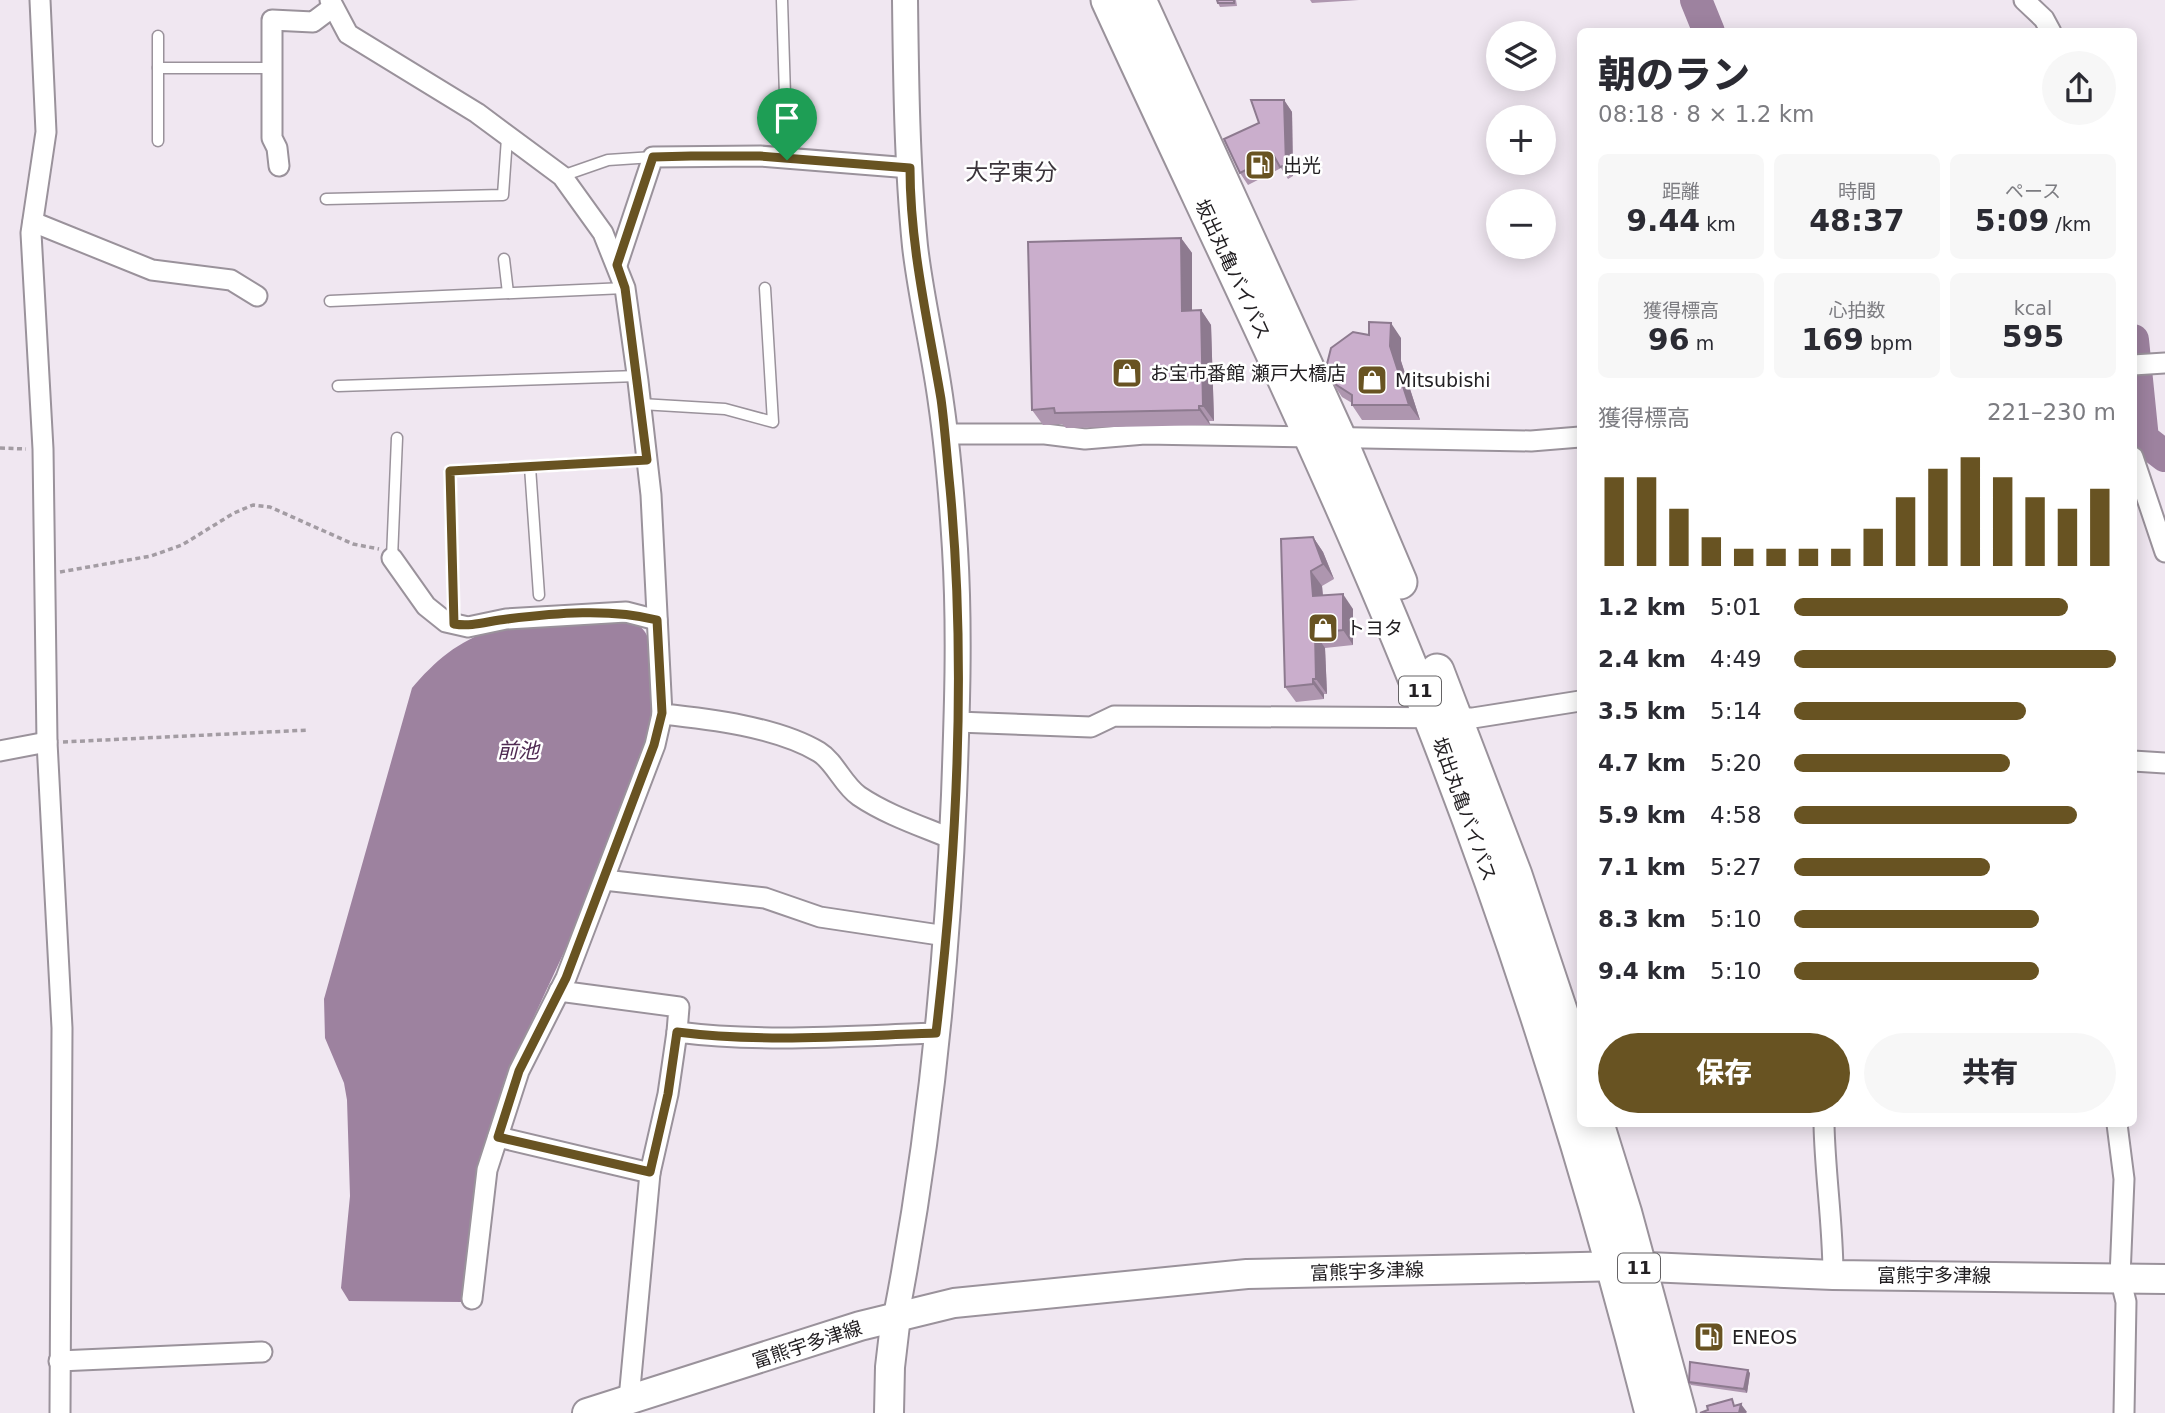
<!DOCTYPE html>
<html lang="ja">
<meta charset="utf-8">
<style>
:root{--surface:#fff;--page:#f7f7f7;--text:#2b2b33;--muted:#7c7c81;--accent:#685322}
body{margin:0;font-family:"DejaVu Sans","Noto Sans JP",sans-serif;background:var(--page);color:var(--text);height:100vh;display:flex;flex-direction:column;font-size:26px;white-space:nowrap}
*{box-sizing:border-box;margin:0}
p{font-size:23px;color:var(--muted)}
.icon{flex:none;width:38px;height:38px;fill:none;stroke:currentColor;stroke-width:2;stroke-linecap:round;stroke-linejoin:round}
.map{position:relative;flex:1;overflow:hidden}
.details{position:absolute;left:1577px;top:28px;width:560px;height:1099px;display:flex;flex-direction:column;background:var(--surface);border-radius:10px;box-shadow:0 4px 18px #0003}
.details>*{flex:none}
.controls{position:absolute;left:1486px;top:21px;display:grid;gap:14px}
.controls a{display:grid;place-items:center;width:70px;height:70px;border-radius:50%;background:var(--surface);box-shadow:0 4px 18px #0003;font-size:35px}
.pin{position:absolute;display:grid;place-items:center;width:60px;height:60px;color:#fff;margin:-72px -30px;border-radius:50% 50% 50% 0;rotate:-45deg;box-shadow:0 0 7px #0007}
.pin .icon{rotate:45deg}
.round{display:grid;place-items:center;flex:none;width:74px;height:74px;border-radius:37px;background:var(--page)}
.overview{display:flex;align-items:center;justify-content:space-between;height:119px;padding:0 21px}
h1{font-size:38px;font-weight:800;line-height:52px}
.stats{display:grid;grid-template-columns:repeat(3,1fr);gap:10px;height:119px;padding:7px 21px}
.stats div{display:grid;align-content:center;border-radius:10px;background:var(--page);text-align:center}
.stats b{font-size:30px;font-weight:800}
.stats small{font-size:19px;font-weight:400}
.stats p{font-size:19px}
.chart{height:196px;padding:14px 21px}
.chart p{display:flex;justify-content:space-between}
.chart svg{width:100%;height:126px;margin-top:7px;stroke:var(--accent);stroke-width:6}
.primary-button{display:flex;gap:14px;margin-top:auto;padding:14px 21px}
.primary-button a{flex:1;height:80px;border-radius:42px;background:var(--accent);color:#fff;font-size:28px;font-weight:800;line-height:80px;text-align:center}
.primary-button a+a{background:var(--page);color:var(--text)}
ul{padding:0 21px;list-style:none;font-size:23px}
li{display:grid;grid-template-columns:112px 84px 1fr;align-items:center;height:52px}
li i{height:18px;border-radius:9px;background:var(--accent)}
.map>svg:first-child{display:block}
.water{fill:#9d829f}
.lines{fill:none;stroke-linecap:round;stroke-linejoin:round}
.river{stroke:#9d829f;stroke-width:32}
.service-casing{stroke:#9a929b;stroke-width:13}
.minor-casing{stroke:#9a929b;stroke-width:23}
.tertiary-casing{stroke:#9a929b;stroke-width:28}
.secondary-casing{stroke:#9a929b;stroke-width:32}
.trunk-casing{stroke:#9a929b;stroke-width:37}
.path{stroke:#a39ca3;stroke-width:3.5;stroke-dasharray:5 3.5;stroke-linecap:butt}
.service{stroke:#fff;stroke-width:10}
.minor{stroke:#fff;stroke-width:19}
.tertiary{stroke:#fff;stroke-width:24}
.secondary{stroke:#fff;stroke-width:28}
.trunk{stroke:#fff;stroke-width:33}
.wall{fill:#ae96af}
.shaded-wall{fill:#8d7a8f}
.building{fill:#caaecc;stroke:#8d7a8f;stroke-width:2}
.route-casing{stroke:#fff;stroke-width:14}
.route{stroke:#685322;stroke-width:9}
.labels{text-anchor:middle;stroke-width:5;stroke-linejoin:round;paint-order:stroke}
.shield{fill:#fff;stroke:#656365;stroke-width:2}
.shield-label{font-size:18px;font-weight:bold;fill:#232023}
.poi-label{font-size:19px;fill:#232023;stroke:#fff;text-anchor:start}
.street-label{font-size:19px;fill:#232023;stroke:#fff}
.water-label{font-size:21px;font-style:italic;fill:#502b53;stroke:#fff}
.quarter-label{font-size:23px;fill:#3c353c;stroke:#fff}
</style>
<div class="map">
<svg width="2165" height="1413" viewBox="0 0 2165 1413">
<rect width="100%" height="100%" fill="#f0e7f1"/>
<!-- water -->
<path class="water" d="M627,620c8,2 13,5 18,12 11,17 10,73 6,93l-78,208 -68,146 -27,85 -16,138 -113,-1 -8,-13 9,-92 -3,-96 -3,-17 -19,-45 -1,-39 88,-311c22,-26 47,-48 81,-58z"/>
<g class="lines">
<!-- river -->
<g class="river">
<polyline points="1696,0 1709,32"/>
<polyline points="2133,340 2143,439 2165,456"/>
</g>
<!-- service casing -->
<g class="service-casing">
<g id="service">
<polyline points="782,0 787,159"/>
<polyline points="158,68 272,68"/>
<polyline points="158,141 158,36"/>
<polyline points="562,176 608,160 653,157"/>
<polyline points="326,199 503,195 507,138"/>
<polyline points="504,259 508,293"/>
<polyline points="330,301 625,288"/>
<polyline points="338,386 638,376"/>
<polyline points="641,404 725,409 773,422 765,288"/>
<polyline points="530,467 539,595"/>
<polyline points="392,558 397,438"/>
<polyline points="454,624 450,471 647,460"/>
</g>
</g>
<!-- minor casing -->
<g class="minor-casing">
<g id="minor">
<polyline points="40,0 46,132 31,233 43,449 47,742 62,1028 60,1413"/>
<path d="M330,0l18,34 129,79 85,63 41,57 22,55 13,93 13,114 11,219c48,5 115,13 157,38 16,10 24,33 40,44 28,19 62,30 93,43"/>
<polyline points="2024,0 2044,19 2051,32"/>
<polyline points="279,166 277,148 272,138 272,20 313,22 333,7"/>
<polyline points="33,222 152,270 231,280 257,296"/>
<polyline points="617,265 653,157 760,156 910,168"/>
<polyline points="2133,365 2165,363"/>
<polyline points="944,434 1045,434 1085,439 1145,434 1531,441 1580,437"/>
<polyline points="2133,457 2165,552"/>
<polyline points="392,558 426,606 446,622 468,627 506,619 626,612 657,620"/>
<polyline points="957,722 1091,727 1114,716 1473,718 1580,701"/>
<polyline points="0,751 47,742"/>
<polyline points="2133,761 2165,763"/>
<polyline points="604,880 765,898 820,917 946,936"/>
<polyline points="559,991 679,1007 677,1032"/>
<path d="M1824,1124c1,51 9,100 9,151"/>
<polyline points="2117,1124 2124,1179 2120,1277 2126,1302 2124,1413"/>
<polyline points="498,1137 650,1173"/>
<polyline points="472,1299 487,1170 519,1071 566,978 655,745 662,714"/>
<polyline points="59,1361 262,1352"/>
<path d="M629,1399l21,-226 18,-79 9,-62c87,11 172,4 259,1"/>
</g>
</g>
<!-- tertiary casing -->
<g class="tertiary-casing">
<path id="tertiary" d="M896,1316c33,-171 51,-347 58,-521 3,-82 6,-164 1,-246 -3,-49 -7,-98 -14,-146 -7,-53 -20,-104 -26,-157 -8,-81 -9,-164 -10,-246"/>
</g>
<!-- secondary casing -->
<g class="secondary-casing">
<g id="secondary">
<polyline points="587,1413 860,1326 954,1303 1247,1274 1625,1266 1833,1275 2165,1279"/>
<polyline points="889,1413 890,1367 896,1316"/>
</g>
</g>
<!-- trunk casing -->
<g class="trunk-casing">
<g id="trunk">
<path d="M1108,0c109,238 226,472 322,716 89,227 162,461 222,697"/>
<polyline points="1139,0 1339,438 1400,582"/>
<polyline points="1437,671 1515,875 1580,1070"/>
<polyline points="1597,1124 1625,1214 1679,1413"/>
</g>
</g>
<!-- path -->
<g class="path">
<polyline points="0,448 26,449"/>
<polyline points="60,572 151,556 182,545 234,513 253,505 270,507 353,544 379,549"/>
<polyline points="63,742 309,730"/>
</g>
<!-- service -->
<use href="#service" class="service"/>
<!-- minor -->
<use href="#minor" class="minor"/>
<!-- tertiary -->
<use href="#tertiary" class="tertiary"/>
<!-- secondary -->
<use href="#secondary" class="secondary"/>
<!-- trunk -->
<use href="#trunk" class="trunk"/>
</g>
<!-- wall -->
<g class="wall">
<polygon points="1236,0 1237,6 1220,7 1218,3"/>
<polygon points="1310,0 1359,0 1312,3"/>
<polygon points="1284,100 1292,112 1293,176 1288,179 1281,168 1248,185 1240,173 1259,123"/>
<polygon points="1181,238 1192,253 1192,311 1201,310 1211,325 1214,421 1209,421 1210,425 1066,428 1062,424 1043,425 1032,410"/>
<polygon points="1401,338 1401,361 1420,420 1362,420 1352,405 1352,403 1342,397 1332,382"/>
<polygon points="1313,537 1323,552 1334,579 1322,586 1323,595 1353,609 1353,645 1325,648 1327,694 1324,694 1324,699 1296,702 1285,687"/>
<polygon points="1750,1373 1747,1393 1691,1385 1689,1382"/>
</g>
<!-- shaded-wall -->
<g class="shaded-wall">
<polygon points="1284,100 1292,112 1293,176 1286,165"/>
<polygon points="1181,238 1192,253 1192,326 1182,311"/>
<polygon points="1201,310 1211,325 1214,421 1203,406"/>
<polygon points="1391,323 1401,338 1401,361 1420,420 1409,405 1390,346"/>
<polygon points="1199,406 1209,421 1210,425 1199,410"/>
<polygon points="1313,537 1323,552 1334,579 1323,564"/>
<polygon points="1311,571 1322,586 1324,611 1313,596"/>
<polygon points="1343,594 1353,609 1353,645 1343,630"/>
<polygon points="1315,633 1325,648 1327,694 1316,679"/>
<polygon points="1313,679 1324,694 1324,699 1313,684"/>
<polygon points="1748,1370 1750,1373 1747,1393 1744,1389"/>
<polygon points="1741,1404 1747,1412 1746,1413 1739,1413"/>
</g>
<!-- building -->
<g class="building">
<polygon points="1217,0 1234,0 1234,3 1218,3"/>
<polygon points="1251,100 1284,100 1286,165 1280,167 1274,156 1240,173 1224,139 1259,123"/>
<polygon points="1181,238 1182,311 1201,310 1203,406 1199,406 1199,410 1055,413 1054,408 1032,410 1028,242"/>
<polygon points="1369,322 1391,323 1390,346 1409,405 1352,405 1352,395 1332,382 1326,368 1331,348 1353,332 1369,335"/>
<polygon points="1313,537 1323,564 1311,571 1313,596 1343,594 1343,630 1315,633 1316,679 1313,679 1313,684 1285,687 1281,539"/>
<polygon points="1690,1362 1748,1370 1744,1389 1689,1382"/>
<polygon points="1732,1399 1734,1406 1741,1404 1739,1413 1700,1413 1708,1410 1707,1406"/>
</g>
<g class="lines">
<!-- route casing -->
<g class="route-casing">
<path id="route" d="M691,156h69l150,12c0,78 18,154 31,231 4,29 6,60 9,89 17,181 7,366 -14,545 -87,3 -172,10 -259,-1l-9,62 -18,78 -152,-35 21,-66 47,-93 88,-233 8,-32 -5,-93c-47,-12 -102,-7 -150,-1 -19,2 -34,8 -53,5l-4,-153 197,-11 -22,-172 -8,-23 36,-108z"/>
</g>
<!-- route -->
<use href="#route" class="route"/>
</g>
<!-- icons -->
<defs>
<g id="fuel-square" transform="scale(1.575)"><rect x="-9" y="-9" width="18" height="18" rx="4" fill="#685322" stroke="#fff"/><path d="M-5.5-6h7V0h2V4h1.3V-2.5L3-4.5l.8-.8L6-3V5H2.5V1h-1V6h-7ZM-4.2-4.7v3.2H.2V-4.7Z" fill="#fff"/></g>
<g id="shop-square" transform="scale(1.575)"><rect x="-9" y="-9" width="18" height="18" rx="4" fill="#685322" stroke="#fff"/><path d="M-5-2.5h2.3a2.7 3.5 0 0 1 5.4 0H5L5.5 6h-11ZM-1.5-2.5h3a1.5 2.3 0 0 0-3 0Z" fill="#fff"/></g>
</defs>
<g fill-rule="evenodd">
<use href="#fuel-square" x="1260" y="165"/>
<use href="#shop-square" x="1127" y="373"/>
<use href="#shop-square" x="1372" y="380"/>
<use href="#shop-square" x="1323" y="628"/>
<use href="#fuel-square" x="1709" y="1337"/>
</g>
<g class="labels">
<!-- shield labels -->
<g class="shield">
<rect x="1399" y="676.5" width="42" height="29" rx="5"/>
<rect x="1618" y="1253.5" width="42" height="29" rx="5"/>
</g>
<g class="shield-label">
<text x="1420" y="697">11</text>
<text x="1639" y="1274">11</text>
</g>
<!-- poi labels -->
<g class="poi-label">
<text x="1283" y="172">出光</text>
<text x="1150" y="380">お宝市番館 瀬戸大橋店</text>
<text x="1395" y="387">Mitsubishi</text>
<text x="1346" y="635">トヨタ</text>
<text x="1732" y="1344">ENEOS</text>
</g>
<!-- street labels -->
<g class="street-label">
<text transform="translate(1233 269) rotate(65)" y="7">坂出丸亀バイパス</text>
<text transform="translate(1465 809) rotate(70)" y="7">坂出丸亀バイパス</text>
<text transform="translate(1367 1271) rotate(-2)" y="7">富熊宇多津線</text>
<text x="1934" y="1282">富熊宇多津線</text>
<text transform="translate(807 1344) rotate(-18)" y="7">富熊宇多津線</text>
</g>
<!-- water labels -->
<g class="water-label">
<text x="518" y="758">前池</text>
</g>
<!-- quarter labels -->
<g class="quarter-label">
<text x="1011" y="180">大字東分</text>
</g>
</g>
</svg>
<div class="controls">
<a><svg class="icon" aria-label="layers" viewBox="0 0 24 24"><path d="M12 4l9 5-9 5-9-5zM3 14l9 5 9-5"/></svg></a>
<a>+</a>
<a>−</a>
</div>
<div class="pin" style="left:787px;top:160px;background:#1e9e55"><svg class="icon" aria-label="arrive" viewBox="0 0 24 24"><path d="M6 21V4h12l-3 4 3 4H6"/></svg></div>
<section class="details">
<div class="overview"><div><h1>朝のラン</h1><p>08:18 · 8 × 1.2 km</p></div><a class="round"><svg class="icon" aria-label="share" viewBox="0 0 24 24"><path d="M12 15V3M7 8l5-5 5 5M5 13v7h14v-7"/></svg></a></div>
<div class="stats">
<div><p>距離</p><b>9.44<small> km</small></b></div>
<div><p>時間</p><b>48:37</b></div>
<div><p>ペース</p><b>5:09<small> /km</small></b></div>
</div>
<div class="stats">
<div><p>獲得標高</p><b>96<small> m</small></b></div>
<div><p>心拍数</p><b>169<small> bpm</small></b></div>
<div><p>kcal</p><b>595</b></div>
</div>
<div class="chart"><p><span>獲得標高</span>221–230 m</p>
<svg viewBox="0 0 160 44" preserveAspectRatio="none"><path d="M5 44V13M15 44V13M25 44V24M35 44V34M45 44V38M55 44V38M65 44V38M75 44V38M85 44V31M95 44V20M105 44V10M115 44V6M125 44V13M135 44V20M145 44V24M155 44V17"/></svg>
</div>
<ul>
<li><b>1.2 km</b>5:01<i style="width:85%"></i></li>
<li><b>2.4 km</b>4:49<i style="width:100%"></i></li>
<li><b>3.5 km</b>5:14<i style="width:72%"></i></li>
<li><b>4.7 km</b>5:20<i style="width:67%"></i></li>
<li><b>5.9 km</b>4:58<i style="width:88%"></i></li>
<li><b>7.1 km</b>5:27<i style="width:61%"></i></li>
<li><b>8.3 km</b>5:10<i style="width:76%"></i></li>
<li><b>9.4 km</b>5:10<i style="width:76%"></i></li>
</ul>
<div class="primary-button"><a>保存</a><a>共有</a></div>
</section>
</div>
